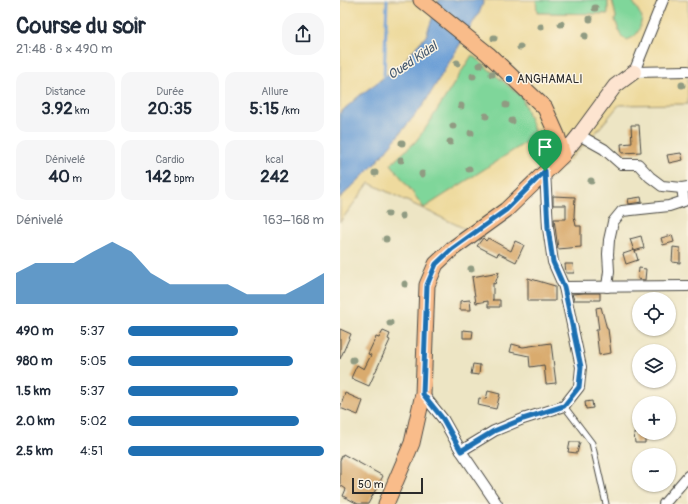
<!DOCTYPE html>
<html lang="fr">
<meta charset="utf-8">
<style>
:root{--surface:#fff;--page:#f6f6f7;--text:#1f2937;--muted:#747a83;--accent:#1f6fb2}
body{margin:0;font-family:Pangolin,sans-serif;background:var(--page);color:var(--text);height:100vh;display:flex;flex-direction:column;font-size:15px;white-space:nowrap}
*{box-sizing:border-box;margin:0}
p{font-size:13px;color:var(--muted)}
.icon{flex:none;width:22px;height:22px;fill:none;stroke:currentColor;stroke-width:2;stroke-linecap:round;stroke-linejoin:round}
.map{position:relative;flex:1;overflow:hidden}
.panel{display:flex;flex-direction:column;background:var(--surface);width:340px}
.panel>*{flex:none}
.controls{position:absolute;left:292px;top:292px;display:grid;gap:8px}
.controls a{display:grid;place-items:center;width:44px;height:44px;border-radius:50%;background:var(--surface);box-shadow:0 1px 3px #0004;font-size:20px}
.scale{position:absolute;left:12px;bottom:10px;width:71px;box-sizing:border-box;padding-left:4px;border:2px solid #2b2b2b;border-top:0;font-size:11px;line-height:14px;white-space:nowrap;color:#2b2b2b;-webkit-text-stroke:3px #fcf5e5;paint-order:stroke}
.pin{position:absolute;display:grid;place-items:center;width:34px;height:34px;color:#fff;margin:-41px -17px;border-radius:50% 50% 50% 0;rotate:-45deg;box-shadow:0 0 4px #0007}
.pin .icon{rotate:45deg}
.round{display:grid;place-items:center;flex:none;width:42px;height:42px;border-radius:16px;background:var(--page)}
.summary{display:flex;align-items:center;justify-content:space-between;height:68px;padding:0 16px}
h1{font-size:22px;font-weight:800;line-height:30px}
.figures{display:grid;grid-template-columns:repeat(3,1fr);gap:6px;height:68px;padding:4px 16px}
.figures div{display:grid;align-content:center;border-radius:10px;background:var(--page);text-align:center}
.figures b{font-size:17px;font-weight:800}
.figures small{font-size:11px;font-weight:400}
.figures p{font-size:11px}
.chart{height:112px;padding:8px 16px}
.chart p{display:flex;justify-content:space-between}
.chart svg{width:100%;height:72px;margin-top:4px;fill:var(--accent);opacity:.7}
ul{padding:0 16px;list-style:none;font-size:13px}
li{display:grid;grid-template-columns:64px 48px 1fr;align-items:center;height:30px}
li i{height:10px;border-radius:5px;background:var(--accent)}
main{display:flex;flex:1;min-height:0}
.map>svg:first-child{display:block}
.green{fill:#7fd69a;stroke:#558062}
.sand{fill:#eeda9e;stroke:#8c8264;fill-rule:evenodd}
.water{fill:#6b9ed6;stroke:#4b6480}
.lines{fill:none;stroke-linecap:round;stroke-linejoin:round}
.stream{stroke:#6b9ed6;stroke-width:3}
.building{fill:#d9ab6e}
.lane-casing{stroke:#484742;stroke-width:7}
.street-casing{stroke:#484742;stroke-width:12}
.secondary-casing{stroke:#484742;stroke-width:16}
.primary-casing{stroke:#484742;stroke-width:17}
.lane{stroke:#fff;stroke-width:5}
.street{stroke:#fff;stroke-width:10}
.secondary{stroke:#fde4d0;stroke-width:14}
.primary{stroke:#f9bc8a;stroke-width:15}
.tree{fill:#909b82}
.route-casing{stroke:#fff;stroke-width:8}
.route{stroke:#1f6fb2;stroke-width:5}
.poi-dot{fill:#1f6fb2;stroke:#fcf5e5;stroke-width:1.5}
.labels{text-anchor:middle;stroke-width:3;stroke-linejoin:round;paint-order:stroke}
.poi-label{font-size:12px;fill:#2b2b2b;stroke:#fcf5e5;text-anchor:start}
.water-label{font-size:13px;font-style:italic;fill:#45596f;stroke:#fcf5e5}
</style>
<main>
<section class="panel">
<div class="summary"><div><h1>Course du soir</h1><p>21:48 · 8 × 490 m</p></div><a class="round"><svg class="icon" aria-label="share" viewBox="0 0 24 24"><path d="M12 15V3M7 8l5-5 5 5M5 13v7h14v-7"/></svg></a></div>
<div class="figures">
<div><p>Distance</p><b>3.92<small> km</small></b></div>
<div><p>Durée</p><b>20:35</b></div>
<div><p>Allure</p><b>5:15<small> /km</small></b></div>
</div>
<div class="figures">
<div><p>Dénivelé</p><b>40<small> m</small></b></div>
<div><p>Cardio</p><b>142<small> bpm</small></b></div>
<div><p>kcal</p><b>242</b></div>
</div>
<div class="chart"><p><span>Dénivelé</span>163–168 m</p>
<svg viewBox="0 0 160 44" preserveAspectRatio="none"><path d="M0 44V25L10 19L20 19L30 19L40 12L50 6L60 12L70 25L80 32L90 32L100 32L110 32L120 38L130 38L140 38L150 32L160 25V44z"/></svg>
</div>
<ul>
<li><b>490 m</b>5:37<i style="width:56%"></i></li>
<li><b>980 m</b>5:05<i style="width:84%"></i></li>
<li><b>1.5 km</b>5:37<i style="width:56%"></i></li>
<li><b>2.0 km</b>5:02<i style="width:87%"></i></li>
<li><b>2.5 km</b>4:51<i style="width:100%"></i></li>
</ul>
</section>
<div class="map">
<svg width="348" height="504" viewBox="0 0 348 504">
<rect width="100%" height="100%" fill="#fcf5e5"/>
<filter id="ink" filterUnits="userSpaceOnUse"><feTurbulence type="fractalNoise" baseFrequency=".025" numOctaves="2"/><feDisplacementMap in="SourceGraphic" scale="8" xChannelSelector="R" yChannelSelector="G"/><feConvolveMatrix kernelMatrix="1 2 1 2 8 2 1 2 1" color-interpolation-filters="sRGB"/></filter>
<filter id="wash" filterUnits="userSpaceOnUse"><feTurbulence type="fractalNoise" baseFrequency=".012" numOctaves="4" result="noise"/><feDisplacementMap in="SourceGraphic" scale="16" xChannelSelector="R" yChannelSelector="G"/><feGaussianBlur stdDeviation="0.9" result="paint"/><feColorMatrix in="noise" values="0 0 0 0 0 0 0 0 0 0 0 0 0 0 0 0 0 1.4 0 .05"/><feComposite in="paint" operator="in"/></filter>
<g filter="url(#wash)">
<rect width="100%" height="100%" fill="#ede5c4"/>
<!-- green -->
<g class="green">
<polygon points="196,0 268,0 268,14 197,13"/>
<path d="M272,0h20l10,17c-2,12 -2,19 -15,23l-6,-4 -6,-16 1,-3z"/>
<polygon points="132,55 182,97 196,136 84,208 51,164 75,142 85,129"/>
</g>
<!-- sand -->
<g class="sand">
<polygon points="0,0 99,0 86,36 68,56 65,62 19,96 0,113"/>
<path d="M144,0h52l1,13 71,1v-14h4l4,17 -1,3 6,16 6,4c12,-4 13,-11 15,-23l-10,-17h56v104l-69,1 -27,32 -34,34 -49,44 -31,20 -109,-52 -29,39v-24l34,-33 50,-61 56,-93zM132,55l50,42 14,39 -112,72 -33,-44 24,-22 10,-13z"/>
</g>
<!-- water -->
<polygon class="water" points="99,0 144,0 140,11 84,104 34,165 0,198 0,113 19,96 65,62 68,56 86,36"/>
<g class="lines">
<!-- stream -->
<polyline class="stream" points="44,78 47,0"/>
</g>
<g id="blocks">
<!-- building -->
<g class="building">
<polygon points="291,125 299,125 301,152 282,153 281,144 292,143"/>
<polygon points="341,153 343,160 329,163 327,155"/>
<polygon points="213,196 235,197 234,216 236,226 241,226 241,247 218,249 214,219 226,219 226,205 213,205"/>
<polygon points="301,197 302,202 289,204 288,199"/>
<polygon points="332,235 334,242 323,245 321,238"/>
<polygon points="301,236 304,248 294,251 290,239"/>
<polygon points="143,238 146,241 148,238 171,251 175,241 184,245 176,262 158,253 157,256 137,246"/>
<polygon points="333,247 340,248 340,263 332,262"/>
<polygon points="295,250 298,260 286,264 283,254"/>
<polygon points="225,264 233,264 234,273 226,273"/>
<polygon points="299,268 306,269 305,280 298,279"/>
<polygon points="159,272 155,284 153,283 153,300 152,300 160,300 160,307 148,307 148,301 136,303 132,277"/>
<polygon points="188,278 215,286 215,301 188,301"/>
<polygon points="244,293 260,293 260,300 234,300 232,294"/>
<polygon points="130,300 131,310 120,310 120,301"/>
<polygon points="261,307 267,329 268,329 271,353 259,355 256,330 259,330 256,308"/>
<polygon points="0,329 11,334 0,359"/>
<polygon points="123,330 133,331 132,338 123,338"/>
<polygon points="43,331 50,334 48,339 50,340 29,386 11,378 17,365 24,369 31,355 28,354 36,337 39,338"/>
<polygon points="211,343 216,383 206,384 204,365 190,367 189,356 170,352 172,344 183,347"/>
<polygon points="133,364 140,365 139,375 131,374"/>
<polygon points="148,391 160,394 156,409 138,405 139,398 146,399"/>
<polygon points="5,393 23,401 18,415 0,408"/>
<polygon points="252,401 253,408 246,409 245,402"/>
<polygon points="294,433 305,433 305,443 295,443"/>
<polygon points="230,442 240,442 237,453 228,452"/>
<polygon points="3,454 43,476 28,504 18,504 3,496 6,489 0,485 0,460"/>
</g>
</g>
</g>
<g filter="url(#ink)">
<use href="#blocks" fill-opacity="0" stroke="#484742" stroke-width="1"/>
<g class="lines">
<!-- lane casing -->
<g class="lane-casing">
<polyline id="lane" points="224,406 252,443 266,504"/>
</g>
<!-- street casing -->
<g class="street-casing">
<g id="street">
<polyline points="323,0 294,72 348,71"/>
<polyline points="239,135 264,149 281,164 298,164 310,177 322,186 342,188"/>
<polyline points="205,171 208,228 213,262 224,287 348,286"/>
<polyline points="267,287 269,271 268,254 269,240 273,222 282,211 329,206 344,201 342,188 348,187"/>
<polyline points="83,394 103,419 121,451 157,504"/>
<polyline points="121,451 154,431 183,419 224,406 239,387 241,367 224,287"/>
<polyline points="324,504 348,476"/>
</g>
</g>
<!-- secondary casing -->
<g class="secondary-casing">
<polyline id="secondary" points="223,155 239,135 275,86 294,72"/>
</g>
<!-- primary casing -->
<g class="primary-casing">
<polyline id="primary" points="46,504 72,443 83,394 87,285 96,264 112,249 166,210 223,155 217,135 205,108 148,54 81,0"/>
</g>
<!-- lane -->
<use href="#lane" class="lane"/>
<!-- street -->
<use href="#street" class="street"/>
<!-- secondary -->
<use href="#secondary" class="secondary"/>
<!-- primary -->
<use href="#primary" class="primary"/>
</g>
<!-- trees -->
<g class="tree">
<circle cx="255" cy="8" r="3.5"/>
<circle cx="250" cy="19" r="3.5"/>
<circle cx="221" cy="24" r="3.5"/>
<circle cx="201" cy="27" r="3.5"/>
<circle cx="245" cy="36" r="3.5"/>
<circle cx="154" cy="38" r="3.5"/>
<circle cx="180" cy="47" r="3.5"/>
<circle cx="117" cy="63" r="3.5"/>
<circle cx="140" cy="65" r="3.5"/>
<circle cx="152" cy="74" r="3.5"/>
<circle cx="133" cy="76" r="3.5"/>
<circle cx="342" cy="85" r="3.5"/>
<circle cx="166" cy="105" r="3.5"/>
<circle cx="121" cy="106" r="3.5"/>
<circle cx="146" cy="116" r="3.5"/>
<circle cx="172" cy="121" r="3.5"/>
<circle cx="113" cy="126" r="3.5"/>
<circle cx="131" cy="133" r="3.5"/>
<circle cx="110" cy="142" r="3.5"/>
<circle cx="62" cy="143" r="3.5"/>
<circle cx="61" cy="160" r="3.5"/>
<circle cx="129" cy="169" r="3.5"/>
<circle cx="35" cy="173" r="3.5"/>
<circle cx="82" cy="174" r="3.5"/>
<circle cx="251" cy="181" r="3.5"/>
<circle cx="48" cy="214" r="3.5"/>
<circle cx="62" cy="216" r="3.5"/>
<circle cx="46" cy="239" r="3.5"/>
<circle cx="131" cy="269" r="3.5"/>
<circle cx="65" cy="284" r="3.5"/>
<circle cx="50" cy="323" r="3.5"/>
<circle cx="13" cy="360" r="3.5"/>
</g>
</g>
<g class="lines" filter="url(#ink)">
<!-- route casing -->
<g class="route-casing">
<polygon id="route" points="205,171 208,228 213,262 224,287 241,367 239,387 224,406 183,419 154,431 121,451 103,419 83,394 87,285 96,264 112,249 166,210"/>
</g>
<!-- route -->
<use href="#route" class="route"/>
</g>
<!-- markers -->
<circle class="poi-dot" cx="169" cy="79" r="4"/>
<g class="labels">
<!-- poi labels -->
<g class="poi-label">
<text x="177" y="83">ANGHAMALI</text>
</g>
<!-- water labels -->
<g class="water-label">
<text transform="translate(72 60) rotate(-34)" y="5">Oued Kidal</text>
</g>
</g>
</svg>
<div class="controls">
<a><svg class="icon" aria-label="locate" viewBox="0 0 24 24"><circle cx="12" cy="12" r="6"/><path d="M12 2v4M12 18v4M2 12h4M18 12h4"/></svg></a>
<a><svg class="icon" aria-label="layers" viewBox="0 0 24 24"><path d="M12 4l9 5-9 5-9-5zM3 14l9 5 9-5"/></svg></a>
<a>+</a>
<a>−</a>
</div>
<div class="scale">50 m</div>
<div class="pin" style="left:205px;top:171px;background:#1e9e55"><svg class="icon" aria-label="arrive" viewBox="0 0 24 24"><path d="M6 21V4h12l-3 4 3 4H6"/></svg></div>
</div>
</main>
